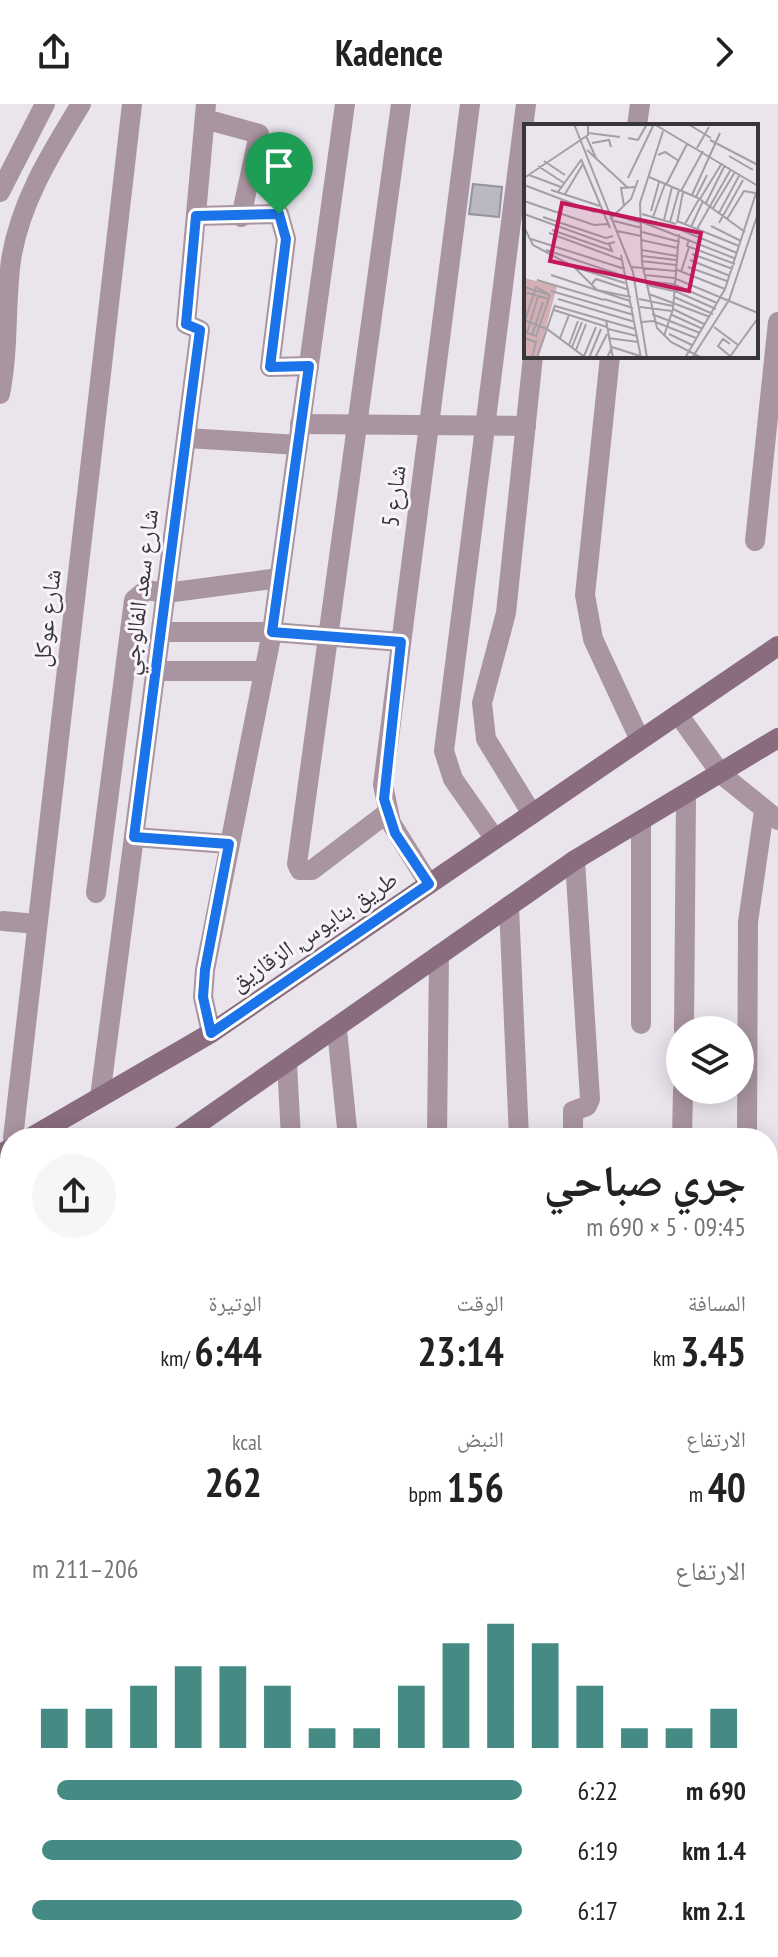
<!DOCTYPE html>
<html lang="ar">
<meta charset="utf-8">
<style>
:root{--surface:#fff;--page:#f6f6f6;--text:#222;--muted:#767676;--accent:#458b83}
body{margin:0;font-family:"PT Sans Narrow","Noto Naskh Arabic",sans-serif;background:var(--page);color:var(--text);direction:rtl;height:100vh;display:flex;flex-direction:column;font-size:30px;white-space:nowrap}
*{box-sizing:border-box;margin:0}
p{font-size:26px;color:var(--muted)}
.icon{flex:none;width:44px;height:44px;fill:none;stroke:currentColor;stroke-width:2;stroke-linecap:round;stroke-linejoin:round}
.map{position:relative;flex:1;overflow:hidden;direction:ltr}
.drawer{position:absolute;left:0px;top:1024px;width:778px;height:830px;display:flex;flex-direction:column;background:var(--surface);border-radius:32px 32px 0 0;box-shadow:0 4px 20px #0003;direction:rtl}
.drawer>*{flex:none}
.tools{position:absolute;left:666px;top:912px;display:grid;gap:16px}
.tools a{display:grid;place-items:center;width:88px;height:88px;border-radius:50%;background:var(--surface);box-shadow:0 4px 20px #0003;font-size:40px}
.pin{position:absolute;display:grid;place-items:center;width:68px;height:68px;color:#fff;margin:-82px -34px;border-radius:50% 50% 50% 0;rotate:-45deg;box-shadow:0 0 8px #0007}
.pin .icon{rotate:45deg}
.round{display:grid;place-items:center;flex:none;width:84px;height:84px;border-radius:42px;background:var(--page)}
.overview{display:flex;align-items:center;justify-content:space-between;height:136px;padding:0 32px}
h1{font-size:44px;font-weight:700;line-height:60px}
.metrics{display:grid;grid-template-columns:repeat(3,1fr);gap:12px;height:136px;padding:8px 32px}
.metrics div{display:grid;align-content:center}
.metrics b{font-size:40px;font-weight:700}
.metrics small{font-size:22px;font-weight:400}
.metrics p{font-size:22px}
.chart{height:224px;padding:16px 32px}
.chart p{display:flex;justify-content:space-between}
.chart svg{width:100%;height:144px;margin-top:8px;stroke:var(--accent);stroke-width:6}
ul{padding:0 32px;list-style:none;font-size:26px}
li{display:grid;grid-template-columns:128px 96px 1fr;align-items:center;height:60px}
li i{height:20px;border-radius:10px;background:var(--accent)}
header{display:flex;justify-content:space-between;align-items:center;height:104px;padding:0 32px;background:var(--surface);font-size:36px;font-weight:700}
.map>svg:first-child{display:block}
.building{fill:#bab9c2;stroke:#93939b;stroke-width:2}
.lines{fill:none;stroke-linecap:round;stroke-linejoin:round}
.street{stroke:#a995a1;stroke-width:20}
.secondary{stroke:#896d7f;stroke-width:20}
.route-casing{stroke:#fff;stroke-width:16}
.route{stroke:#1a73e8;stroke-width:10}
.labels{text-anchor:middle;stroke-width:6;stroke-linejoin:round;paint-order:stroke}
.street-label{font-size:24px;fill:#383639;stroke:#f8f2fa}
.inset-road{fill:none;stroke:#a39fa5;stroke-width:2}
.view{fill:#c2185b;fill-opacity:0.15;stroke:#c2185b;stroke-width:4}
.inset-edge{fill:none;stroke:#383639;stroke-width:4}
</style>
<header><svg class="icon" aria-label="forward" viewBox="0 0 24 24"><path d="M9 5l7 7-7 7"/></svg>Kadence<svg class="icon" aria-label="share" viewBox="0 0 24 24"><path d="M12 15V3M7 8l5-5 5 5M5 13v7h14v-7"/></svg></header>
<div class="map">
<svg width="778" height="1853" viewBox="0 0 778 1853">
<rect width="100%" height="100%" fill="#eae5ed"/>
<!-- building -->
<polygon class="building" points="473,80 502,83 499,113 469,110"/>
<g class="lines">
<!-- street -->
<g class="street">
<polyline points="205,15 259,30 241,113"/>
<polyline points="637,22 640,0"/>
<polyline points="0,88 45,0"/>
<polyline points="196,112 279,110 286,135 270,263 309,262"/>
<polyline points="610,252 585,491 593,535 640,636"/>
<path d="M0,290c9,-45 5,-89 11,-134 9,-58 40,-107 70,-156"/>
<polyline points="300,320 526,322"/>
<polyline points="187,334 298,341"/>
<polyline points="755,437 778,218"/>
<polyline points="161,528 272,528 401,538"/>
<polyline points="156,567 264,567"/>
<polyline points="678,610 721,670 778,716"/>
<polyline points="387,709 312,766 300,766 297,760 401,0"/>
<polyline points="532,710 486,635 482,599 506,509 533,252"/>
<polyline points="134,733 229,740"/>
<polyline points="495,735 453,675 444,647 526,0"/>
<polyline points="429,780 391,719 383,681 470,0"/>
<polyline points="96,789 134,496 146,486 166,489 279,474"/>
<polyline points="509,802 519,1034"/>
<polyline points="3,817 37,820"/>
<polyline points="641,920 641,717"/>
<polyline points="337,926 348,1034"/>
<polyline points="684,926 686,692"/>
<polyline points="211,929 203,893 205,866 272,528 345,0"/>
<polyline points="287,959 291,1034"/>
<polyline points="100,993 200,226 186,220 206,0"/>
<polyline points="13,1034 132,0"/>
<polyline points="437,1034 439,851"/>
<polyline points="573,1034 573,1007 587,1002 590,995 575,756"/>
<polyline points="682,1034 683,986"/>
<polyline points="747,1034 748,818 764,707"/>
<polyline points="768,1072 778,1070"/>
<polyline points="0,1144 10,1164"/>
<polyline points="768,1240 778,1099"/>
<polyline points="0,1295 10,1290"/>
<polyline points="768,1467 778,1468"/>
<polyline points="768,1521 778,1522"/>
<polyline points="0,1648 10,1646"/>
<polyline points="3,1853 10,1818"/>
<polyline points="80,1853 82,1844"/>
<polyline points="197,1853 199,1844"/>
<polyline points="296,1853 297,1844"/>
<polyline points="388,1853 389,1844"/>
<polyline points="469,1853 471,1844"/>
<polyline points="543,1853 545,1844"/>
<polyline points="636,1853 638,1844"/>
<polyline points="700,1853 702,1844"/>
</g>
<!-- secondary -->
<g class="secondary">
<polyline points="30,1034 211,929 778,542"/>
<polyline points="178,1034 575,756 778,634"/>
<polyline points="0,1050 10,1045"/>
<polyline points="0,1136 10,1130"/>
</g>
</g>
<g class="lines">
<!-- route casing -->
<g class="route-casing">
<polygon id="route" points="279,110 286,135 270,263 309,262 272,528 401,538 384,695 395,729 429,780 211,929 203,893 205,866 229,740 134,733 200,226 186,220 196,112"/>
</g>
<!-- route -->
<use href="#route" class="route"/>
</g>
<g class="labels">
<!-- street labels -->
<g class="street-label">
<text transform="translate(394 392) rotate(-83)" y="8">شارع 5</text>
<text transform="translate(140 488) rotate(-83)" y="8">شارع سعد الفالوجي</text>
<text transform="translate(47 514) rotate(-83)" y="8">شارع عوكل</text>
<text transform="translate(314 827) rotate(-34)" y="8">طريق بنايوس, الزقازيق</text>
</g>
</g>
<!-- overview -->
<g transform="translate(524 20)">
<rect width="234" height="234" fill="#eae5ed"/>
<path d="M0,154l33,8 -19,72h-14z" fill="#d3aeb4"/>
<path class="inset-road" d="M50,0l59,148 14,86M130,0l104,62M164,0l23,14M139,7l-23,72 2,60 15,65 14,14 31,16M64,9l32,4M62,12l10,22M104,14l10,2 9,-16M186,16l48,25M68,19l17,-3 2,7M173,24l12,-21M63,26l40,37M134,31l7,-3 14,9M205,32l24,14M57,35l29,69M20,37l21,14M14,42l26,17M5,51l32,12M125,53l49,21 47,34M0,54l64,-43v-11M104,54l26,-54M0,61l71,27M142,61l21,-41M27,66l49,16M157,67l22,-40M34,68l23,-32M41,70l18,-30M168,71l28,-62M172,73l11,-22M176,75l22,-36M0,77l70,24 14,-1M182,79l19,-38M100,82l-3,-18 15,-1M189,84l22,-36M127,87l8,-29M195,89l20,-37M0,90l83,30 8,-2M118,90l34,10M91,91l27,8M19,93l63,21 7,-2M129,93l12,-33M86,95l21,-20 7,-19M203,95l17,-28 11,2M140,96l8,-33M90,97l28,7M153,97l62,25M118,98l92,36M146,98l9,-32M153,99l6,-31M195,99l24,-43M161,100l14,-25M187,102l30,15M0,103l9,18 41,22 23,23M167,103l12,-26M152,104l61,25M173,105l34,-60M28,106l60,21 -3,-7M93,107l24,5M118,108l38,10M25,109l73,27M7,115l94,30M165,115l-2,7 48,18M117,116l37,8M22,126l78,26M118,126l35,6M168,130l41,15M97,131l20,103M118,132l34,4M166,136l40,16M117,137l35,4M50,143l51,16M108,143l43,4M164,143l39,14M151,145l50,20M157,148l8,-25M27,151l79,26M121,151l29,3 84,35M13,156l67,20M111,156l38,4 44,19M67,161l5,-6 33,11M123,161l26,6M0,163l26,8M73,166l34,7M149,166l43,19M27,167l83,24M0,168l25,7M125,170l61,23M150,173l39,17M34,175l77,23M80,175l29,9M115,175l34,7M31,182l80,23M116,183l32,4M149,185l31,15M30,186l53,17M128,190l48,19M148,191l31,14M0,196l23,9 39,29M82,196l7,38M118,198l11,-1 43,17M0,200l12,-37 14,8M190,203l24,18M84,205l29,7M0,208l12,4 14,-41M3,209l11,-37M145,210l23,11M8,211l11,-33M140,212l9,-27 6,-75M0,214l12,4 -4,16M36,214l9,-23M84,214l30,4M45,221l9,-24M48,223l10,-25M52,226l10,-26M60,232l12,-29M206,232l-12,-10 5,-7 7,5M13,234l18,-53M65,234l12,-29M71,234l12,-24M83,234l5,-11 28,9M161,234l40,-69 33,-102M168,234l37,-58 29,-87M205,234l29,-40"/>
<path class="view" d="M38,79l139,30 -12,58 -139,-30z"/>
<rect width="234" height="234" class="inset-edge"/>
</g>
</svg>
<div class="tools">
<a><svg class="icon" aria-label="layers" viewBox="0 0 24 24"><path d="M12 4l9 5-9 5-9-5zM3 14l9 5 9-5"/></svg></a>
</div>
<div class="pin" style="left:279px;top:110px;background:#1e9e55"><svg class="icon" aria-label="arrive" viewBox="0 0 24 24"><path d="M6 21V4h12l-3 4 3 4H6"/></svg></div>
<section class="drawer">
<div class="overview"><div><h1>جري صباحي</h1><p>09:45 · 5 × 690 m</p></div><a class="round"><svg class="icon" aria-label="share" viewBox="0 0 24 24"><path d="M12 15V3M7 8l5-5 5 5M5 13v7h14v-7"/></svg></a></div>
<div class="metrics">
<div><p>المسافة</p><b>3.45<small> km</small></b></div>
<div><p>الوقت</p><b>23:14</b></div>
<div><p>الوتيرة</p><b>6:44<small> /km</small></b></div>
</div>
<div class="metrics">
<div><p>الارتفاع</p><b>40<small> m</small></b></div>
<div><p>النبض</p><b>156<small> bpm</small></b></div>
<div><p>kcal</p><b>262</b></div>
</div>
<div class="chart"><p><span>الارتفاع</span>206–211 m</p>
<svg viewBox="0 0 160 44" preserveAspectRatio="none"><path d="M5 44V32M15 44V32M25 44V25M35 44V19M45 44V19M55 44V25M65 44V38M75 44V38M85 44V25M95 44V12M105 44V6M115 44V12M125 44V25M135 44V38M145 44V38M155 44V32"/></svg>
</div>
<ul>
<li><b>690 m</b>6:22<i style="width:95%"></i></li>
<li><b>1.4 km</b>6:19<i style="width:98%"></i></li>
<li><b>2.1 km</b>6:17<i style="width:100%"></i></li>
</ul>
</section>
</div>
